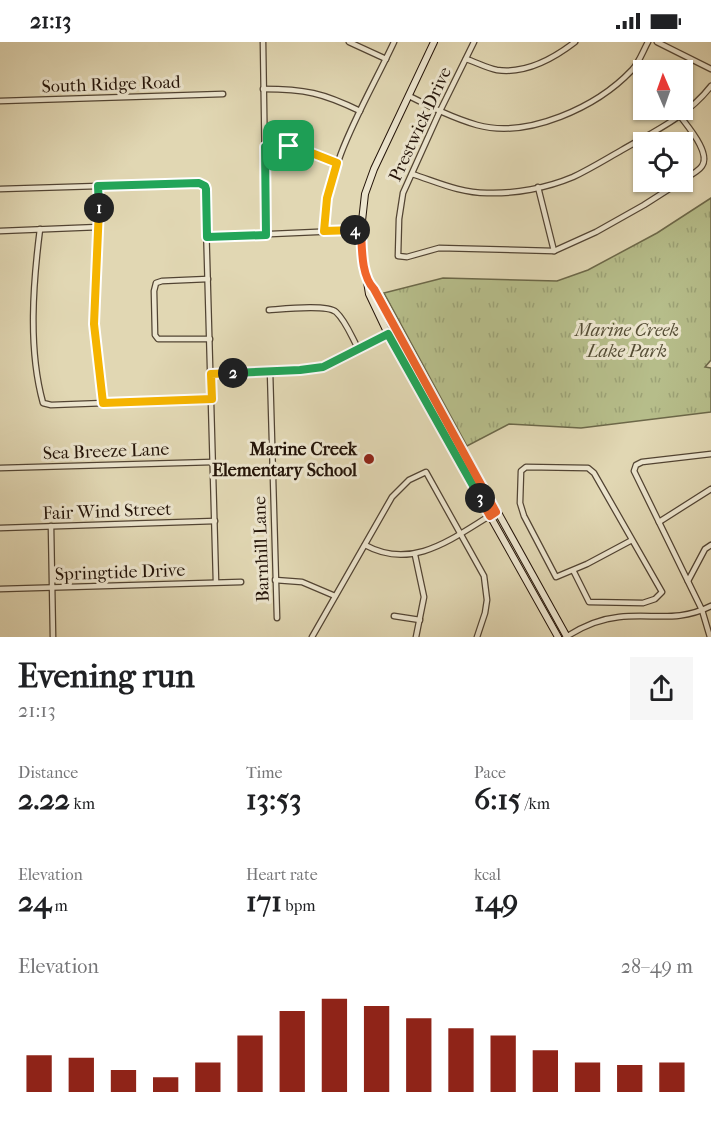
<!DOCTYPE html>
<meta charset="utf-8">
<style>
:root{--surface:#fff;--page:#f6f6f6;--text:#202124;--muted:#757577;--accent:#8f2418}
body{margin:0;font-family:"IM FELL French Canon",serif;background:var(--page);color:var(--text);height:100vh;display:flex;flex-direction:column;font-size:22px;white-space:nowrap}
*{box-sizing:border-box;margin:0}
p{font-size:20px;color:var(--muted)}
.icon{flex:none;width:33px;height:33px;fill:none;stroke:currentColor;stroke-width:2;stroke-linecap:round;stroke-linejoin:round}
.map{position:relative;height:595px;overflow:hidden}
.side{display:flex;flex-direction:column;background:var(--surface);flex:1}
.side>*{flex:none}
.needle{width:39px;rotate:358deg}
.buttons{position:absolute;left:633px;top:18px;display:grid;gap:12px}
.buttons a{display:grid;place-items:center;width:60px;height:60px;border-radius:0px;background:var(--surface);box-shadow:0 2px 4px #0004;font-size:30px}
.pin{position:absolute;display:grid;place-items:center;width:51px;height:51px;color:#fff;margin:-26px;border-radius:12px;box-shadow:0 3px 9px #0006}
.km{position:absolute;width:30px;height:30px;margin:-15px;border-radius:50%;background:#222;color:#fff;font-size:16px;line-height:30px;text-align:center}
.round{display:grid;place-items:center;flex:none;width:63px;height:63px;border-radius:0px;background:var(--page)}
.summary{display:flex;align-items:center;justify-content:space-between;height:102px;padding:0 18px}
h1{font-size:33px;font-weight:800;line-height:45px}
.figures{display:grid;grid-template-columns:repeat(3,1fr);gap:9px;height:102px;padding:6px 18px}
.figures div{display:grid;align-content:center}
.figures b{font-size:30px;font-weight:800}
.figures small{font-size:16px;font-weight:400}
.figures p{font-size:16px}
.chart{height:168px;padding:12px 18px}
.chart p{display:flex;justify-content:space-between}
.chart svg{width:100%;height:108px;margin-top:6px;stroke:var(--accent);stroke-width:6}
.status{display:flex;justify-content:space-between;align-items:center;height:42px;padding:0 30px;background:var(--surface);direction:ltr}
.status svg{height:16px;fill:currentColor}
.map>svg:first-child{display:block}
.park{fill:url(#park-tufts);stroke:#6c6849;stroke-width:1.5}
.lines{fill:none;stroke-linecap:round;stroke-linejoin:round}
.street-casing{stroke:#524433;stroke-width:7}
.secondary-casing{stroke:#231308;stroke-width:8}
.street{stroke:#ece5ce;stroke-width:4.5}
.secondary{stroke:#ece5ce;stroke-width:6}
.split-1-casing{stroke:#fff;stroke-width:12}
.split-2-casing{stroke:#fff;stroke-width:12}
.split-3-casing{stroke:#fff;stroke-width:12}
.split-4-casing{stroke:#fff;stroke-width:12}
.split-5-casing{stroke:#fff;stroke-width:12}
.split-1{stroke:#22a559;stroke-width:8}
.split-2{stroke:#f5b400;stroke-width:8}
.split-3{stroke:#22a559;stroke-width:8}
.split-4{stroke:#f0652b;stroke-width:8}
.split-5{stroke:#f5b400;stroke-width:8}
.poi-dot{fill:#8f2418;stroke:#ece5ce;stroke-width:2}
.labels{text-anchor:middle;stroke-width:6;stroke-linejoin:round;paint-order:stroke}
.street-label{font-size:18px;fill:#231308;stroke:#ece5ce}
.park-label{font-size:18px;font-style:italic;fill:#564e36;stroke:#ece5ce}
.poi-label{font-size:18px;font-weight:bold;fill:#231308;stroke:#ece5ce;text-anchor:end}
</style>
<div class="status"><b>21:13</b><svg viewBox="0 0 49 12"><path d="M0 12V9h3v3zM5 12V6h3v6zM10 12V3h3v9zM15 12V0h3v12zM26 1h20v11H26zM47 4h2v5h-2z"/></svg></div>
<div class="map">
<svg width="711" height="595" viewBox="0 0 711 595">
<defs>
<pattern id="park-tufts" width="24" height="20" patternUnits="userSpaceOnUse" patternTransform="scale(1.5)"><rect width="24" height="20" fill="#b6bd8a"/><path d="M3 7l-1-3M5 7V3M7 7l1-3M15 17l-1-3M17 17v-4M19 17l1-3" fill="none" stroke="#9ca276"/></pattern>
</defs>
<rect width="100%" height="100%" fill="#e1d7b3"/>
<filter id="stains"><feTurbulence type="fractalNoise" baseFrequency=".00333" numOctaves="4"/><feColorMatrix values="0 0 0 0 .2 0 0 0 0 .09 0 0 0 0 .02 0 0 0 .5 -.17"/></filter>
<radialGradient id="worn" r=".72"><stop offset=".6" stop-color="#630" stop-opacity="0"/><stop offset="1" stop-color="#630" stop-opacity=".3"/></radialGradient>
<!-- park -->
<polygon class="park" points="711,156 711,318 705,325 711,326 711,370 581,386 509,382 467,404 384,251 443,236 557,239 588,228 657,191"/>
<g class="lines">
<!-- street casing -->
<g class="street-casing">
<g id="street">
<polyline points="263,0 266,193"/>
<polyline points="349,0 386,17"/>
<polyline points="474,0 440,69 403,151 399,177 398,214 407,215 439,206 554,209 596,190 644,163 680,140"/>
<polyline points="657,0 711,27"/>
<path d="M466,17c10,3 20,9 31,11 28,4 56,-11 78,-28"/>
<path d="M263,47c42,0 60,4 97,22"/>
<path d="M409,54c22,11 44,22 68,29 51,14 120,-18 155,-55 7,-7 11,-19 16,-28"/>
<polyline points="0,59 223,52"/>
<path d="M680,74c8,11 31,37 22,50 -4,6 -13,10 -20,14"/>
<polyline points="265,105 299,106 337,121"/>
<path d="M412,132c25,8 48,19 75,19 28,1 60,-5 86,-16 17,-8 33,-18 49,-27 31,-18 66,-34 89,-64"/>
<path d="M98,144c2,39 -4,77 -4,116 -1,34 3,67 9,101"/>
<polyline points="538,145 554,209"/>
<polyline points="0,147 197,141 205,144 216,540"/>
<path d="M40,187c-7,55 -12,120 3,174l8,2 161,-6"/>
<polyline points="0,189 99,185"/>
<path d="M324,189c2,-68 42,-129 70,-189"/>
<polyline points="207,195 361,188"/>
<polyline points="208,237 162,239 156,241 154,249 155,293 158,297 210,297"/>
<path d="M269,268c14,-1 58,-6 67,2 10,9 16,26 23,38"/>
<polyline points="270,329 277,576"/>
<polyline points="211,332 300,328 323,325 395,288"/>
<polyline points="0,426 213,420"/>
<polyline points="659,480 711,447"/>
<polyline points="51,484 53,595"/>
<polyline points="0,486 215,479"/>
<path d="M365,503c49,27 90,-9 131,-33"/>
<polyline points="415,513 424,555 416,595"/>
<polyline points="573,528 589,560 643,561 655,557 662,550 594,431 588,426 526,425 521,429 520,461 524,474 556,535 587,522 632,498"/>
<polyline points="275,538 302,540 335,554"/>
<polyline points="688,539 705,507 711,503"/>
<polyline points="0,547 241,540"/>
<polyline points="394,574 420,578"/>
<polyline points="312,595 392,455 409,438 426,430 484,534 487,558 485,571 477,595"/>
<path d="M566,595c17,-11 33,-18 53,-20 34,-4 58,6 92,-11"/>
<polyline points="710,595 702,568 634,429 636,423 642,420 711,412"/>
</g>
</g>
<!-- secondary casing -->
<g class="secondary-casing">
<g id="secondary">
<polyline points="434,0 374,127 365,152 361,188 362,209 369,252 388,292 558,595"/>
<polyline points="369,242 374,247 567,595"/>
</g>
</g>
<!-- street -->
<use href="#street" class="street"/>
<!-- secondary -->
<use href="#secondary" class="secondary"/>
</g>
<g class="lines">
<!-- split-1 casing -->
<g class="split-1-casing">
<polyline id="split-1" points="99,166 98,144 199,141 205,144 206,147 207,195 266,193 265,105 289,104"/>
</g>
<!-- split-2 casing -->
<g class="split-2-casing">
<polyline id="split-2" points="99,166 94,282 103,361 212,357 211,332 233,331"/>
</g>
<!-- split-3 casing -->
<g class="split-3-casing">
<polyline id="split-3" points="233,331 300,328 323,325 388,292 480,456"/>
</g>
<!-- split-4 casing -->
<g class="split-4-casing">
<path id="split-4" d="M355,188h6c1,18 0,46 13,59l122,223 -6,4 -10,-18"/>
</g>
<!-- split-5 casing -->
<g class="split-5-casing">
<polyline id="split-5" points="289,104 299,106 337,121 327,156 324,189 355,188"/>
</g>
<!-- split-1 -->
<use href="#split-1" class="split-1"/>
<!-- split-2 -->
<use href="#split-2" class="split-2"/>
<!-- split-3 -->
<use href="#split-3" class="split-3"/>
<!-- split-4 -->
<use href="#split-4" class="split-4"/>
<!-- split-5 -->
<use href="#split-5" class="split-5"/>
</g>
<!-- markers -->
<circle class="poi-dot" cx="369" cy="417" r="6"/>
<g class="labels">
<!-- street labels -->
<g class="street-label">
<text transform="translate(111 42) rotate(-2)" y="6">South Ridge Road</text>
<text transform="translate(420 82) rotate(-65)" y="6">Prestwick Drive</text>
<text transform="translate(106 409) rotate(-2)" y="6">Sea Breeze Lane</text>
<text transform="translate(107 469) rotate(-2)" y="6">Fair Wind Street</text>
<text transform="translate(261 507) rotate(-92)" y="6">Barnhill Lane</text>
<text transform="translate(120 530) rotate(-2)" y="6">Springtide Drive</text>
</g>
<!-- park labels -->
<g class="park-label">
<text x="627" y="294">Marine Creek<tspan x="627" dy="21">Lake Park</tspan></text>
</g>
<!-- poi labels -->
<g class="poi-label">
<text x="357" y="413">Marine Creek<tspan x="357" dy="21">Elementary School</tspan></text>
</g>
</g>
<rect width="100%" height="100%" filter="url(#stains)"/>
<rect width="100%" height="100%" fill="url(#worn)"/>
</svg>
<div class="buttons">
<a><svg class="needle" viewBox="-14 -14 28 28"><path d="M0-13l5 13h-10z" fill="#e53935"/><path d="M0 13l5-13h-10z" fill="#757577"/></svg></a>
<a><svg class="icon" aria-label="locate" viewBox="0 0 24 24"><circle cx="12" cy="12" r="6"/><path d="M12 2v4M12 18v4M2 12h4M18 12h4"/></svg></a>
</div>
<div class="pin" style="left:289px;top:104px;background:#1e9e55"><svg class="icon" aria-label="arrive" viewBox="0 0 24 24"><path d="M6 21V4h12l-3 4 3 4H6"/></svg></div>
<b class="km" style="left:99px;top:166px">1</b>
<b class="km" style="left:233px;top:331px">2</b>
<b class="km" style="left:480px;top:456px">3</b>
<b class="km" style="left:355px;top:188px">4</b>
</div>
<section class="side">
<div class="summary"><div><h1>Evening run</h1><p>21:13</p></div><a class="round"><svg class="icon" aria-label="share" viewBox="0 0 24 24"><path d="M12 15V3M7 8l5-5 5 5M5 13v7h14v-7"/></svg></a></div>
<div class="figures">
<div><p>Distance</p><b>2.22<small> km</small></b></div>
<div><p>Time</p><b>13:53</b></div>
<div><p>Pace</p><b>6:15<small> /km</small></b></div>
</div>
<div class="figures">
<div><p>Elevation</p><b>24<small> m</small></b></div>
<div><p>Heart rate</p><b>171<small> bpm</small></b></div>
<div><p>kcal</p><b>149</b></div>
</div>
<div class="chart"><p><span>Elevation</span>28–49 m</p>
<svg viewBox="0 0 160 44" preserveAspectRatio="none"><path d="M5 44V29M15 44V30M25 44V35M35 44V38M45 44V32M55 44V21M65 44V11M75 44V6M85 44V9M95 44V14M105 44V18M115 44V21M125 44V27M135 44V32M145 44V33M155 44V32"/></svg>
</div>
</section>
